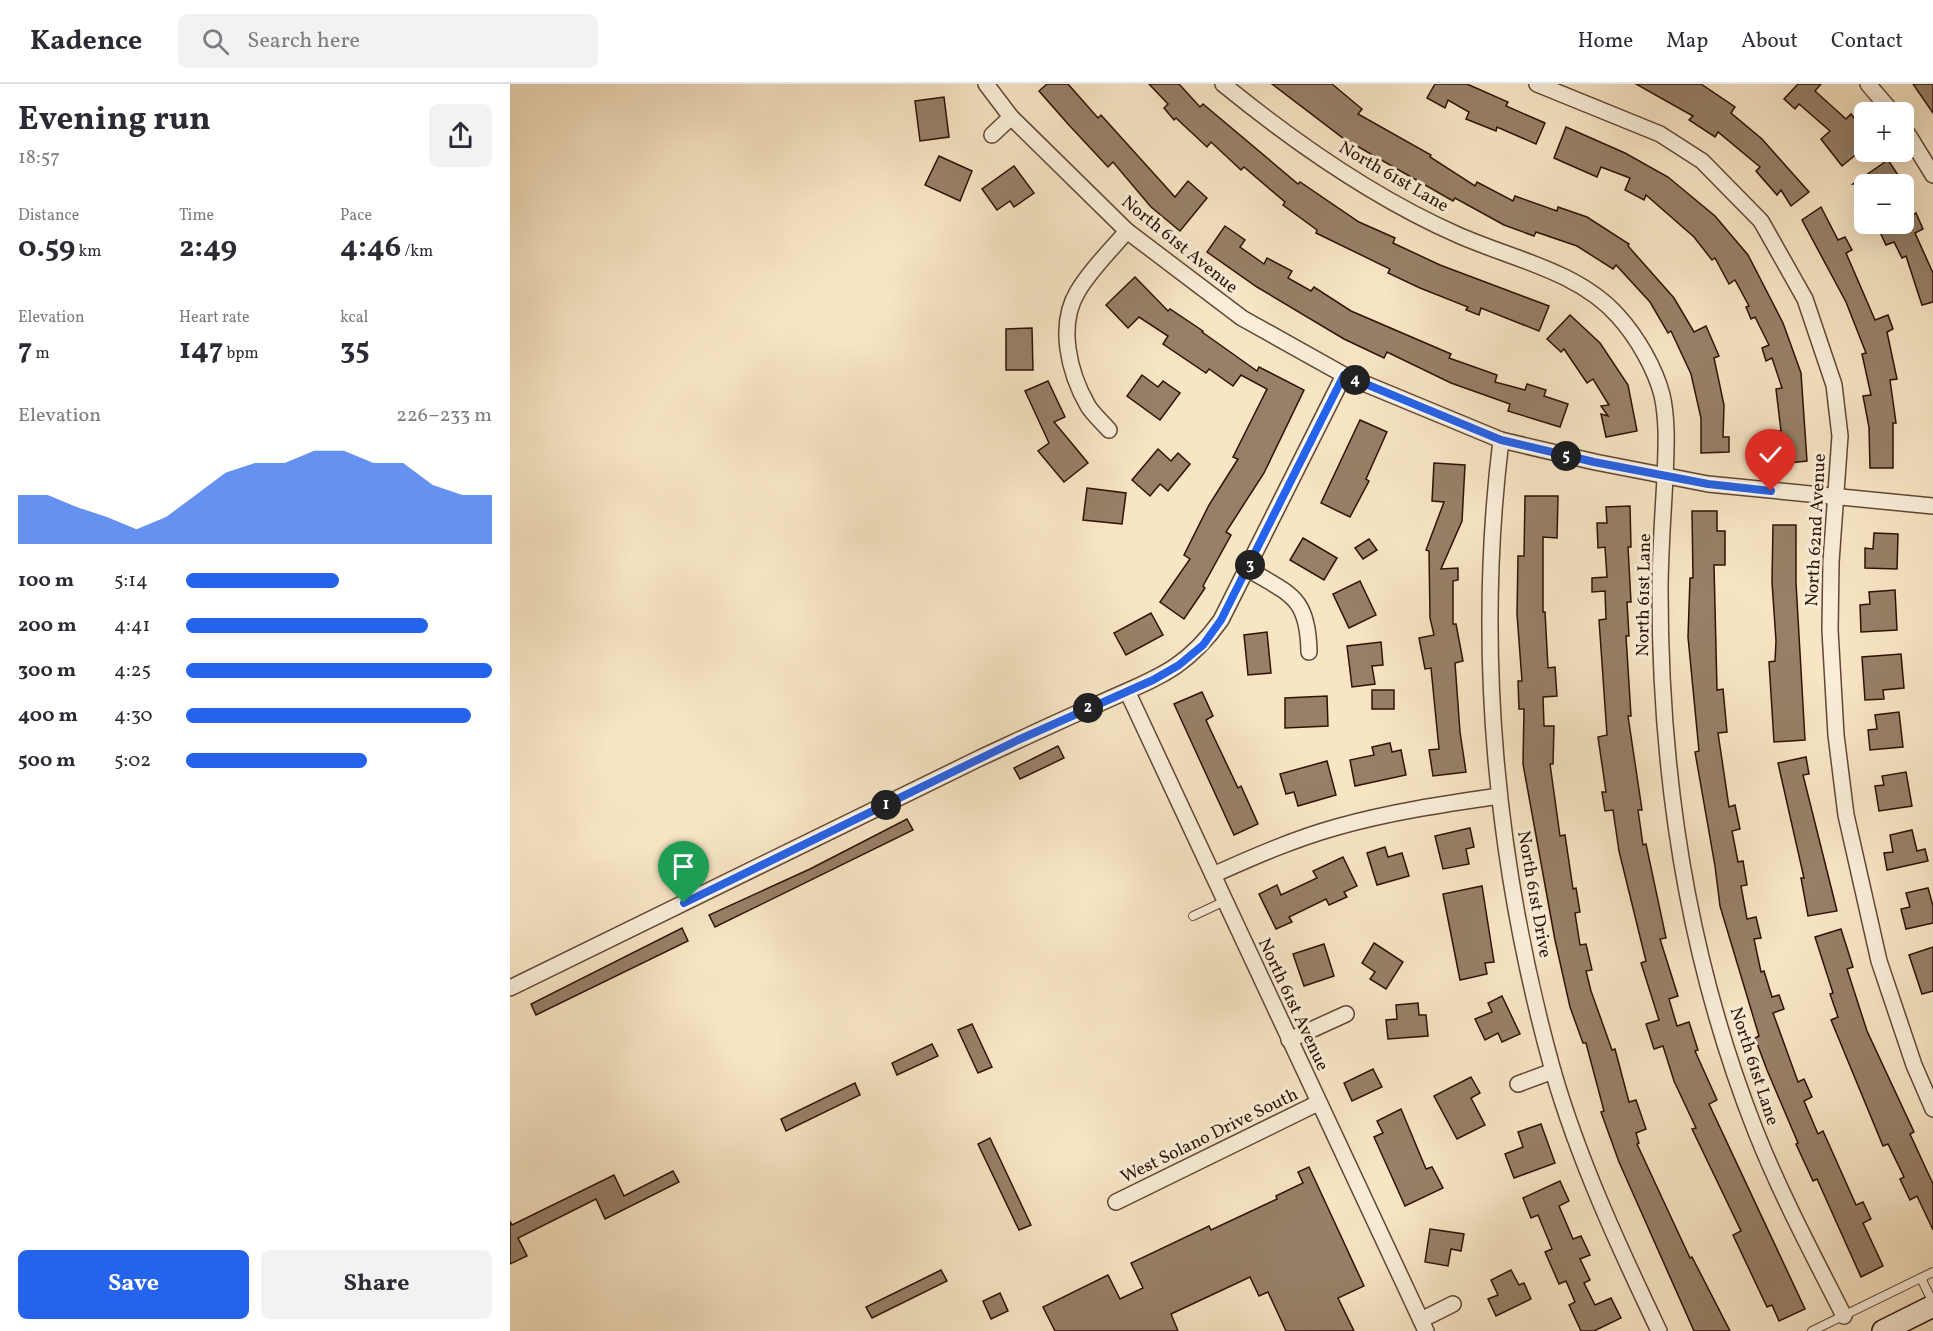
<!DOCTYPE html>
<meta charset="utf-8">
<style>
:root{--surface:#fff;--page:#f2f2f3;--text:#2b2b33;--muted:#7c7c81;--line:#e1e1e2;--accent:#2563eb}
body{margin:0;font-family:Vollkorn,serif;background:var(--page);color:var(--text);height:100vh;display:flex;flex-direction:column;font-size:22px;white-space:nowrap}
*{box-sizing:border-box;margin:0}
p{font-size:20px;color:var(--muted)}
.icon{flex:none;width:33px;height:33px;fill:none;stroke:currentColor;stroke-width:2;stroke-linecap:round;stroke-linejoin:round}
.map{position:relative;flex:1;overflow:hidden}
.side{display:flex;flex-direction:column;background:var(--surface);width:510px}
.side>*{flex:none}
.tools{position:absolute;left:1344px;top:18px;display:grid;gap:12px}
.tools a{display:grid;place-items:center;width:60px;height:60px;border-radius:9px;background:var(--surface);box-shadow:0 6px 24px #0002;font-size:30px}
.pin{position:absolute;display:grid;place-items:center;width:51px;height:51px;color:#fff;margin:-62px -26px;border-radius:50% 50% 50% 0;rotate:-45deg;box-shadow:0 0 6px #0007}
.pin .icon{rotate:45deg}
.km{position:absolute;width:30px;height:30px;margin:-15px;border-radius:50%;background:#222;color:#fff;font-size:16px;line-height:30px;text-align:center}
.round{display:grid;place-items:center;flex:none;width:63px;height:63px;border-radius:9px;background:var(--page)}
.overview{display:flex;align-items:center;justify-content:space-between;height:102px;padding:0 18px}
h1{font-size:33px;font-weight:700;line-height:45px}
.figures{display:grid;grid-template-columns:repeat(3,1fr);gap:9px;height:102px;padding:6px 18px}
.figures div{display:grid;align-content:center}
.figures b{font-size:30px;font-weight:700}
.figures small{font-size:16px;font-weight:400}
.figures p{font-size:16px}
.chart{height:168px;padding:12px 18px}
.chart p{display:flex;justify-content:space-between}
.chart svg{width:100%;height:108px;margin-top:6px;fill:var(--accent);opacity:.7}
.action{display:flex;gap:12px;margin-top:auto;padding:12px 18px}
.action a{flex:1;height:69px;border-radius:9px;background:var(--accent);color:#fff;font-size:24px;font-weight:700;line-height:69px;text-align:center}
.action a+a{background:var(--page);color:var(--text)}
ul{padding:0 18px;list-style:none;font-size:20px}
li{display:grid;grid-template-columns:96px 72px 1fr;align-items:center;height:45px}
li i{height:15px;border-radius:8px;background:var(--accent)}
header{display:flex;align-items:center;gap:36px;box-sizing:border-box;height:84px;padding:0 30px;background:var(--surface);border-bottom:2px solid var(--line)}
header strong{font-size:28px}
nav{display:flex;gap:33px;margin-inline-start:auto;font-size:21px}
.search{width:420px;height:54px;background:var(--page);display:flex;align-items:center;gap:15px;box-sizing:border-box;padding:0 21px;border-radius:9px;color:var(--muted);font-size:22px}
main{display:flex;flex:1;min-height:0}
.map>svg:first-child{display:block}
.building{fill:#978068;stroke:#2f1204;stroke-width:1.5}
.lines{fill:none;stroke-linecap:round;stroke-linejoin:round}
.service-casing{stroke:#614734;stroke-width:10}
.minor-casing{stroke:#614734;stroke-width:18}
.secondary-casing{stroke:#2f1204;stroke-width:24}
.service{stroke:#faeed9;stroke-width:8}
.minor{stroke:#faeed9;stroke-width:15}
.secondary{stroke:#faeed9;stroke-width:21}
.route-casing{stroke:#fff;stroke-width:12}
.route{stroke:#2563eb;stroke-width:8}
.labels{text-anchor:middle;stroke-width:6;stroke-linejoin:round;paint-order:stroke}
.street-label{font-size:18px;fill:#2f1204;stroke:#faeed9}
</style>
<header>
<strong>Kadence</strong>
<div class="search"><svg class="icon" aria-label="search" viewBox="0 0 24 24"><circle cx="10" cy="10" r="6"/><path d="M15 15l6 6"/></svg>Search here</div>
<nav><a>Home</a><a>Map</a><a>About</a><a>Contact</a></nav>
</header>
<main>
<section class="side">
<div class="overview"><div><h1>Evening run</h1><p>18:57</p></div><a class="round"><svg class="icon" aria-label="share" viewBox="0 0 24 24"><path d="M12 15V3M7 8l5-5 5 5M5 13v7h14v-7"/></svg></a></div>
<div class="figures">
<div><p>Distance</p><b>0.59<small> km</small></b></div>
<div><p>Time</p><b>2:49</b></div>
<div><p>Pace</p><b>4:46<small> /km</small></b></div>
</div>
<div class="figures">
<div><p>Elevation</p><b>7<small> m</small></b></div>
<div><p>Heart rate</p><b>147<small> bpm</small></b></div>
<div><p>kcal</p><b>35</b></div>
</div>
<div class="chart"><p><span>Elevation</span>226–233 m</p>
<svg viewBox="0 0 160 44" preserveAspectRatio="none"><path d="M0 44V24L10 24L20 29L30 33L40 38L50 33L60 24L70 15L80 11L90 11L100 6L110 6L120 11L130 11L140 20L150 24L160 24V44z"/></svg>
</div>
<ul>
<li><b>100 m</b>5:14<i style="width:50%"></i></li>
<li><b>200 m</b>4:41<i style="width:79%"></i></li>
<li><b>300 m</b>4:25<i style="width:100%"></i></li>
<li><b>400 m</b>4:30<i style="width:93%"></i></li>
<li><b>500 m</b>5:02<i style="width:59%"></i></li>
</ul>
<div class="action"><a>Save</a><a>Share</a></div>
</section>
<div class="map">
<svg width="1423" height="1247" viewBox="0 0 1423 1247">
<rect width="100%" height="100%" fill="#f7e5c4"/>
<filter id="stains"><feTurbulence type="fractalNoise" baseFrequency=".00333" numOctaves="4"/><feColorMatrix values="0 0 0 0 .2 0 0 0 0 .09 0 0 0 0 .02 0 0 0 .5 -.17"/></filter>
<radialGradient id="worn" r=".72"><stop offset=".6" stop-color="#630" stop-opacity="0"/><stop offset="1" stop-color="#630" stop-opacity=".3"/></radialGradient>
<!-- building -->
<g class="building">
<polygon points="537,0 558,0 588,34 591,31 665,113 678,97 697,114 670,147 641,123 603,78 598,83 558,40 529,7"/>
<polygon points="639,0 669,0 690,23 693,20 788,100 790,98 849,138 885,154 883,159 930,181 1039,222 1029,247 971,224 969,231 956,226 958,223 910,204 878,189 880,185 806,149 807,146 773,121 775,118 734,83 731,86 701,58 697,63 666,34 664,36 654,24 658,20"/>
<polygon points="762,0 822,0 852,25 848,30 921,71 920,73 965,102 967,98 1003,117 1005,112 1047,127 1048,123 1077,133 1119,160 1118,162 1164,214 1184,248 1196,242 1209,272 1204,274 1214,321 1213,353 1219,353 1219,368 1191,369 1191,334 1181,290 1161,247 1158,249 1140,218 1106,181 1103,185 1067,162 1026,148 1024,152 994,141 945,114 943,117 833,54"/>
<polygon points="925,0 957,0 998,18 996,22 1035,39 1026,60 987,43 986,47 956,35 959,28 938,16 935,24 917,14"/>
<polygon points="1126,0 1191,0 1225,23 1221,29 1252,55 1299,108 1281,122 1271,106 1267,111 1246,87 1250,83 1208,48 1205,53 1179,36 1183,32"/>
<polygon points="1288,0 1311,0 1305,7 1336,35 1341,30 1351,43 1346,48 1354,59 1354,64 1332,82 1311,55 1320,47 1289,20 1285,25 1274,15"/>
<polygon points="1403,0 1423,0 1423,29"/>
<polygon points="434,13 439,53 410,57 405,17"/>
<polygon points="1056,43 1115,69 1158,93 1205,132 1238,171 1273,239 1291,289 1297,377 1269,380 1267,347 1271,347 1266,305 1272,304 1262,274 1256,277 1252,264 1259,261 1245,233 1241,235 1236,223 1239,222 1225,196 1219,200 1205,174 1202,176 1184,153 1136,111 1134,116 1115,106 1120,94 1091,83 1087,93 1044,74"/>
<polygon points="429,72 462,87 450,117 415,101"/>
<polygon points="1378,76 1388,91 1374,100 1343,100"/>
<polygon points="504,82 524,109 504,123 500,117 487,126 472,105"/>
<polygon points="1311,123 1328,156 1335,153 1342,166 1336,169 1365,236 1378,231 1383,245 1377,248 1387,295 1380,296 1386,339 1383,339 1383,384 1360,384 1359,343 1353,312 1361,311 1352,270 1356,269 1336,218 1292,136"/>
<polygon points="1406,129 1413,145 1405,149 1423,189 1423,218 1412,221 1396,172 1392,174 1384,158 1376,161 1369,146 1384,140 1394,140 1394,135"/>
<polygon points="715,142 735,156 730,163 754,180 757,174 782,187 778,194 801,207 804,203 841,227 941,270 939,274 987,291 985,298 1015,306 1017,300 1036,306 1034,312 1058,320 1050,343 998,327 1000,320 941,299 877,268 874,274 834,255 747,203 697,168"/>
<polygon points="625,193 658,227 660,225 693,247 692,248 747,287 749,283 794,306 754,389 716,448 721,451 693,502 695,504 674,535 650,518 680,475 674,471 699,421 728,375 723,373 757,305 731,291 723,302 699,285 696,289 653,260 658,252 629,233 618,244 596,221"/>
<polygon points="1060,231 1090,259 1118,301 1127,347 1096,353 1091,330 1098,332 1091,322 1099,321 1083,295 1077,299 1054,265 1051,268 1037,255"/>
<polygon points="522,244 523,286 496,286 496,245"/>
<polygon points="632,291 648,303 653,297 670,309 650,336 617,312"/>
<polygon points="538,297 555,333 544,338 578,379 554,398 528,367 539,359 515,307"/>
<polygon points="850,336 877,348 856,395 859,397 840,433 811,419"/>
<polygon points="648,365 661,377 668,369 680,380 658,407 650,400 640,412 622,396"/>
<polygon points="924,379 955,381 952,437 931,485 948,484 948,496 943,497 943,540 946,540 953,577 945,579 950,648 956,688 923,692 919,666 929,665 921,584 915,585 909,554 924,551 920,534 919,467 916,466 934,418 922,417"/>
<polygon points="577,404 616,409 612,440 573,436"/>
<polygon points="1015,412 1048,412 1047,454 1033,453 1033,528 1035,528 1038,584 1045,583 1047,612 1033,613 1034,642 1044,642 1043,680 1040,680 1050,752 1055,751 1063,805 1066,804 1070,828 1065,829 1070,861 1076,860 1082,886 1076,887 1081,907 1102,966 1105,965 1119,1018 1126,1016 1136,1045 1126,1049 1129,1059 1127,1060 1180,1174 1182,1173 1220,1247 1184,1247 1109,1078 1091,1028 1094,1027 1076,959 1073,959 1060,923 1045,856 1013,680 1014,625 1009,625 1008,597 1012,597 1007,530 1008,472 1014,472"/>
<polygon points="1120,422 1121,463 1118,463 1121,518 1117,518 1119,552 1116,552 1121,632 1118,632 1132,726 1128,726 1133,761 1136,760 1156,854 1150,855 1168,912 1159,915 1167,942 1179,938 1188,966 1185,967 1207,1016 1199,1020 1295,1225 1269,1237 1262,1221 1257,1223 1223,1151 1231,1147 1182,1045 1186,1044 1164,997 1153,962 1144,965 1136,940 1149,936 1131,879 1136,877 1109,767 1103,726 1095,727 1092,708 1096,708 1088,653 1097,651 1089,536 1096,535 1095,507 1082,508 1082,494 1097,493 1095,463 1088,464 1087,439 1097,439 1096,423"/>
<polygon points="1182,427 1207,427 1207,447 1215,447 1215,481 1204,481 1207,606 1213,605 1217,648 1208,649 1219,723 1225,721 1230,745 1222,747 1228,778 1233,777 1237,801 1231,802 1237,835 1246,833 1251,854 1244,855 1251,888 1254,887 1262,913 1269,911 1274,925 1263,929 1288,998 1294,995 1302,1013 1294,1017 1308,1050 1313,1047 1346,1121 1353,1118 1361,1135 1353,1139 1373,1182 1351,1193 1307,1095 1303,1097 1286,1060 1288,1059 1257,986 1245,954 1249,952 1210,822 1205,782 1185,668 1189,667 1178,553 1180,494 1183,494"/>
<polygon points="1263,441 1286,441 1286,499 1295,656 1264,658 1259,578 1265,577 1266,557 1262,498"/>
<polygon points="1364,449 1388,450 1387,485 1355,484 1355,464 1363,465"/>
<polygon points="793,454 827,474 814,496 780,476"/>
<polygon points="859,455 867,466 853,475 845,464"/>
<polygon points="850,497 866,531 839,544 823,510"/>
<polygon points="1385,506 1387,546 1351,548 1350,521 1360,520 1359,508"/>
<polygon points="641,529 653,551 616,571 604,549"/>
<polygon points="757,548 761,589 738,591 734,551"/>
<polygon points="871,558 873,581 862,582 865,600 842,603 837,562"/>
<polygon points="1391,570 1394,604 1373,606 1374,615 1355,616 1352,573"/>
<rect x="862" y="606" width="22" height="19"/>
<polygon points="692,608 703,632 696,636 701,647 728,704 731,702 748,740 724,751 664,620"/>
<polygon points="817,612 818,642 775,644 775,614"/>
<polygon points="1389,628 1393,663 1360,666 1358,646 1367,645 1365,631"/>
<polygon points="880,659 882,668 891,666 896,691 845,702 840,676 864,671 862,663"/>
<polygon points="548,662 554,674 510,695 504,684"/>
<polygon points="1296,673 1299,690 1293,691 1327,827 1298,832 1291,794 1294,794 1268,679"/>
<polygon points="817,677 826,711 788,722 784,708 776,710 770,690"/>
<polygon points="1396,688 1402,722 1369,727 1365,702 1374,701 1372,692"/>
<polygon points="397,735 403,746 205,843 199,831 300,785"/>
<polygon points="960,744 964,763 956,765 959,780 933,785 925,752"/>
<polygon points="1402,746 1407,767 1415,765 1418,777 1377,786 1374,769 1383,768 1380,751"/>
<polygon points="875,763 878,773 892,769 899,792 867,801 857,769"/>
<polygon points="833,773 847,802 834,808 837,813 819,821 816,815 779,833 782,838 766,845 749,810 767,801 771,811 807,794 803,787"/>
<polygon points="972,802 984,878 975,879 977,890 950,896 933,810"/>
<polygon points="1418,804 1423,822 1423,839 1396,845 1391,825 1400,823 1396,809"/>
<polygon points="172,844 178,857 26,931 21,920"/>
<polygon points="1331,845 1343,883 1337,885 1357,947 1404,1048 1400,1050 1423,1100 1423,1146 1407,1112 1400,1116 1390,1095 1394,1093 1378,1060 1373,1062 1321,936 1328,933 1320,910 1323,909 1305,853"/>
<polygon points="864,859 893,878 876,905 860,895 865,888 852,879"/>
<polygon points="814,860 824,892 794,902 783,870"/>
<polygon points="1423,863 1423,907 1412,910 1399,871"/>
<polygon points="992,912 1010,950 992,958 988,949 975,956 965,935 982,928 978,919"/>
<polygon points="908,919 909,931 916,931 918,952 878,955 876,936 887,935 886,921"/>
<polygon points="462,940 482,983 468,989 448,946"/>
<polygon points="422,960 428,972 387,991 382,979"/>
<polygon points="863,985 872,1003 842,1017 834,999"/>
<polygon points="961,993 970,1009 961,1014 975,1041 947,1055 924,1012"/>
<polygon points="345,999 350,1011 276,1047 271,1035"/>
<polygon points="891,1025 916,1085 922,1083 933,1104 895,1122 864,1053 873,1049 867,1037"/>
<polygon points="1031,1040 1045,1079 1004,1094 995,1070 1013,1063 1008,1048"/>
<polygon points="480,1054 521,1141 509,1146 468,1060"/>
<polygon points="799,1083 854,1202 828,1214 844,1247 776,1247 758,1208 749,1212 740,1193 661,1230 668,1247 545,1247 533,1223 598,1191 610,1215 633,1204 621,1179 699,1142 701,1146 767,1115 766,1112 793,1099 788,1088"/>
<polygon points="163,1087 169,1098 95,1135 86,1115 8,1154 17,1172 0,1180 0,1137 2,1141 104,1091 114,1112"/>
<polygon points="1050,1097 1059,1117 1049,1122 1063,1155 1071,1152 1080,1171 1070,1175 1080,1196 1074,1199 1085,1221 1101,1214 1111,1234 1084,1247 1071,1247 1059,1221 1065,1218 1056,1197 1049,1200 1035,1168 1042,1165 1028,1131 1021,1134 1013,1114"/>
<polygon points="920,1145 954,1150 951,1167 941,1165 938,1182 915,1178"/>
<polygon points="431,1186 437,1197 362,1234 356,1223"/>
<polygon points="1001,1186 1009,1201 1014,1199 1021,1215 986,1232 978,1215 988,1211 981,1196"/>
<polygon points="490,1209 498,1227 481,1235 473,1217"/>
</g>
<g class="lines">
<!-- service casing -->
<g class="service-casing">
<g id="service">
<polyline points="683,832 715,817"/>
<polyline points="1411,1194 1423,1219"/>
<polyline points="1302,1247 1423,1188"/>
</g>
</g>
<!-- minor casing -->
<g class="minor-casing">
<g id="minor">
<polyline points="476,0 501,33 617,147 732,234 834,291 991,356 1085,378 1198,400 1423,422"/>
<path d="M713,0c71,58 151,114 235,151 54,24 120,36 160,81 19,21 37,52 44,79 6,27 4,56 3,83 -2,38 -5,76 -5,113 0,184 28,369 96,541 25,63 57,123 88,184"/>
<polyline points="1027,0 1150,50 1192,77 1251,137 1295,215 1324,301 1330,352 1321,478 1320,546 1326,651 1336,731 1369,877 1404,981 1423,1025"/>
<polyline points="1358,0 1382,28"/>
<polyline points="1394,44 1423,91"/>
<polyline points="482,51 501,33"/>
<path d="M599,346c-7,-8 -16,-16 -21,-24 -19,-33 -31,-81 -10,-115 13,-22 33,-41 49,-60"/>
<path d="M991,356c-26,211 -5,426 52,631 26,90 66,176 106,260"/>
<path d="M738,485c43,26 60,28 61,83"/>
<polyline points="618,609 916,1247"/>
<path d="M703,791c40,-18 81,-36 124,-48 53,-15 107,-23 162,-31"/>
<path d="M0,904c157,-77 314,-153 470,-230 39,-18 77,-36 116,-53 56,-26 87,-32 125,-85l123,-245"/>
<polyline points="779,956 836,930"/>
<polyline points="1008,1000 1043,987"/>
<polyline points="606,1118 808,1019"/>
<polyline points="911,1236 943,1220"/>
</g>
</g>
<!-- secondary casing -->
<g class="secondary-casing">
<polyline id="secondary" points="1373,1247 1423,1222"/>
</g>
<!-- service -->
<use href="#service" class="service"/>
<!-- minor -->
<use href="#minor" class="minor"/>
<!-- secondary -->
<use href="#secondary" class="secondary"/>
</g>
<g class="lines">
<!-- route casing -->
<g class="route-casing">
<polyline id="route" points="174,819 508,656 643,596 669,581 693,561 711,536 834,291 991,356 1084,378 1198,400 1261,407"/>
</g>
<!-- route -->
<use href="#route" class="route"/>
</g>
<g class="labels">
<!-- street labels -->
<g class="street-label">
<text transform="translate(884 92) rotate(30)" y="6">North 61st Lane</text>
<text transform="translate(670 160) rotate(39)" y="6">North 61st Avenue</text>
<text transform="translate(1305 446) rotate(-87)" y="6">North 62nd Avenue</text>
<text transform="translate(1133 511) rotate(-89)" y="6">North 61st Lane</text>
<text transform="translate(1025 810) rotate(80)" y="6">North 61st Drive</text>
<text transform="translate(784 920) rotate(65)" y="6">North 61st Avenue</text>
<text transform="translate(1245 982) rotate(72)" y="6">North 61st Lane</text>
<text transform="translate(699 1051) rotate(-26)" y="6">West Solano Drive South</text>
</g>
</g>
<rect width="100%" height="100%" filter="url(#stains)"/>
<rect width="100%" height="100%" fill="url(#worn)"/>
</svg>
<div class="tools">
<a>+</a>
<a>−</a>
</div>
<div class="pin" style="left:174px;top:819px;background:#1e9e55"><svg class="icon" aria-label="arrive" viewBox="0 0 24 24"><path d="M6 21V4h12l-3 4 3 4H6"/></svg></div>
<div class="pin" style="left:1261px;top:407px;background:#d93025"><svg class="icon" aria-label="check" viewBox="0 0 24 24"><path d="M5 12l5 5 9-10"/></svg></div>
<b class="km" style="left:376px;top:721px">1</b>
<b class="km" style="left:578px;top:624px">2</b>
<b class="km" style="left:740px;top:481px">3</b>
<b class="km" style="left:845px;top:296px">4</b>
<b class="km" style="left:1056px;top:372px">5</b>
</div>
</main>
